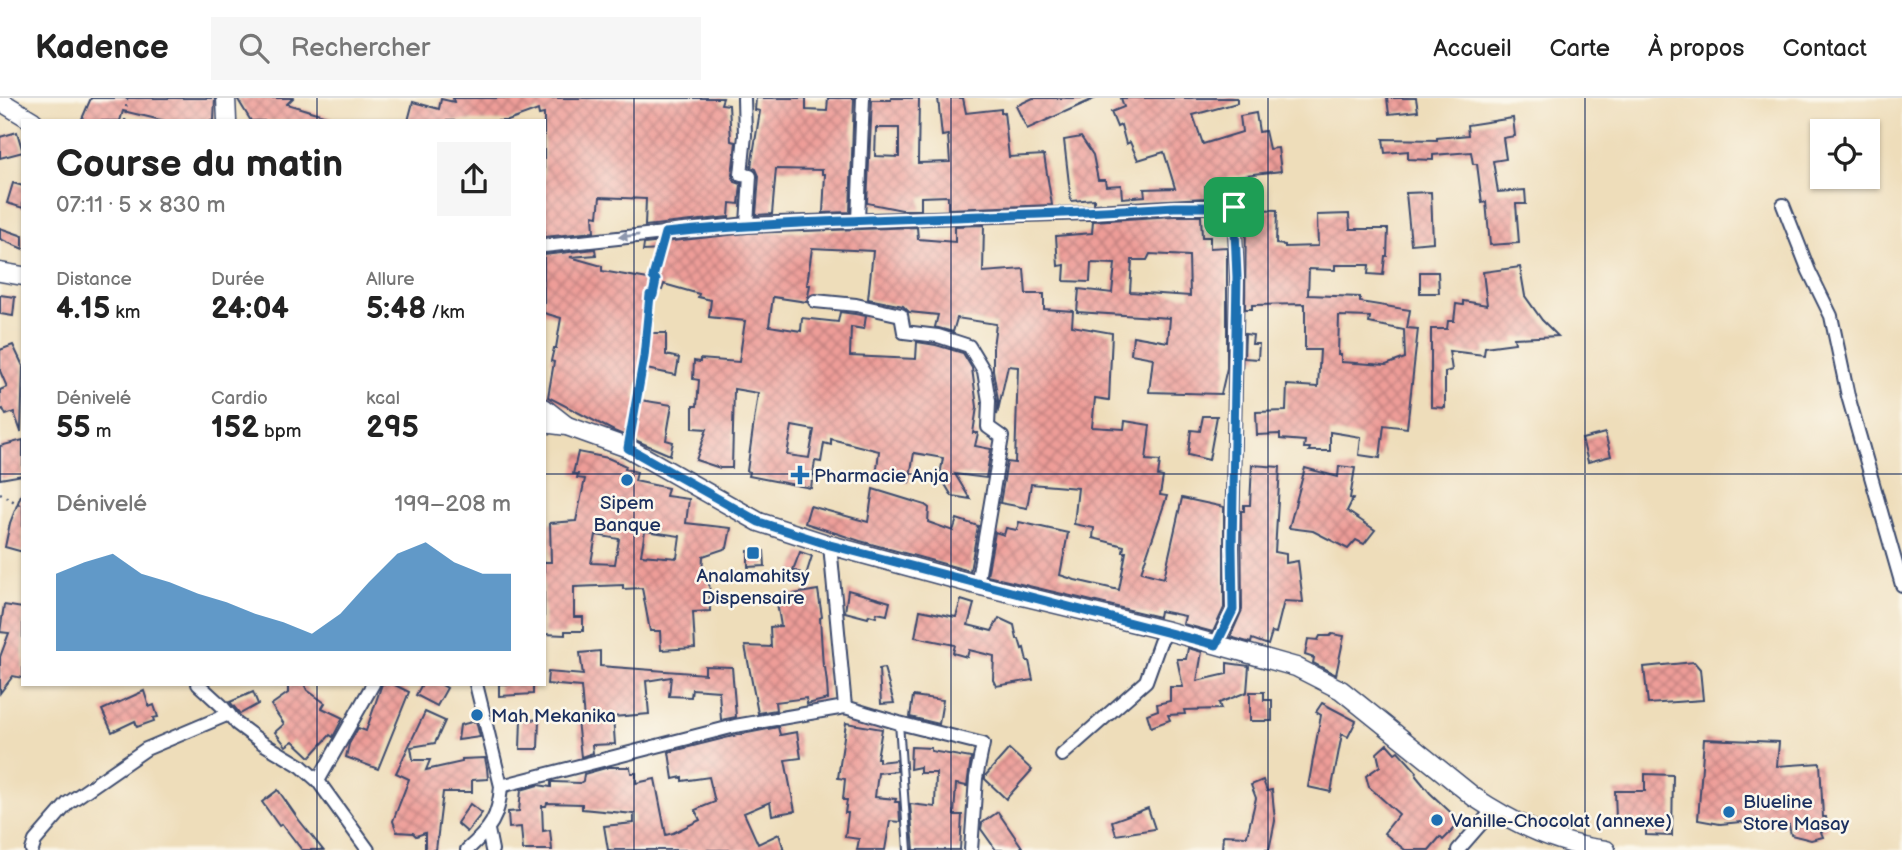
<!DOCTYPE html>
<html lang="fr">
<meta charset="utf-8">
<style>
:root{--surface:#fff;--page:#f6f6f6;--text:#222;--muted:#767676;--line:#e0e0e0;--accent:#1f6fb2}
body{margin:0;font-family:"Balsamiq Sans",sans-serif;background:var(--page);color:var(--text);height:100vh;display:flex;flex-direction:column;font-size:26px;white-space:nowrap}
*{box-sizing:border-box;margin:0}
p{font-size:23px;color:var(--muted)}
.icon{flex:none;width:38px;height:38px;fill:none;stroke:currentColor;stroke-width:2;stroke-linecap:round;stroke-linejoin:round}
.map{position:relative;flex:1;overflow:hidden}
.panel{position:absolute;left:21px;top:21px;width:525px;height:567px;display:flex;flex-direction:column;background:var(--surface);border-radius:0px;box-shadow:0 2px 5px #0004}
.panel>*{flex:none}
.tools{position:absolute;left:1810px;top:21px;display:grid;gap:14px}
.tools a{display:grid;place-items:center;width:70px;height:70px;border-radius:0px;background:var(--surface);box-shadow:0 2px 5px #0004;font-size:35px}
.pin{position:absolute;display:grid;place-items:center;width:60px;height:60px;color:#fff;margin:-30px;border-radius:14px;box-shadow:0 4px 10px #0006}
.round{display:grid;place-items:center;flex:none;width:74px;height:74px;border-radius:0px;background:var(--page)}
.head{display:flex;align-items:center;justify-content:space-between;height:119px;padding:0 35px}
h1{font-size:38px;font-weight:800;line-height:52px}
.metrics{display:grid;grid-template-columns:repeat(3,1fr);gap:10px;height:119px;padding:7px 35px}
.metrics div{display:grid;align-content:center}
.metrics b{font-size:30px;font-weight:800}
.metrics small{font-size:19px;font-weight:400}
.metrics p{font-size:19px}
.chart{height:196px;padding:14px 35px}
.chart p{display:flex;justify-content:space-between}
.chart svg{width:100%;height:126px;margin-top:7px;fill:var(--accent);opacity:.7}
header{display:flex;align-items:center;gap:42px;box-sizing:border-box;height:98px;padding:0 35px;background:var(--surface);border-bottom:2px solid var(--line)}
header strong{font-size:33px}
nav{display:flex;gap:38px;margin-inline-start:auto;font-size:24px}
.search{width:490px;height:63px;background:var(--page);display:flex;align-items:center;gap:18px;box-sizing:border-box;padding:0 24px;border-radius:0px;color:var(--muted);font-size:26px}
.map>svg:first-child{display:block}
.building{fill:url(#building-cross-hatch);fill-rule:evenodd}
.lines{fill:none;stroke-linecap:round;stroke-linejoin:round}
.lane-casing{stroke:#3b496c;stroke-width:10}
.street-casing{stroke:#3b496c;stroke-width:16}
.secondary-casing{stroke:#3b496c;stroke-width:21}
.path{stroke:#3b496c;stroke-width:2.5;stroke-dasharray:2 5;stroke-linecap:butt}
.lane{stroke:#fff;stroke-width:6}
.street{stroke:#fff;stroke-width:12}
.secondary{stroke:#fff;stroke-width:18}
.oneway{fill:#8d97ae}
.route-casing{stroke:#fff;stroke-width:14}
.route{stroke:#1f6fb2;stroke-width:9}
.grid{fill:none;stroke:#1b2f5e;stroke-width:2;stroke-opacity:0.55}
.poi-dot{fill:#1f6fb2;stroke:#fbf7ec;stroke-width:2.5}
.labels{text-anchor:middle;stroke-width:5;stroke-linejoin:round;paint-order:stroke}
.poi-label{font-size:19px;fill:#1b2f5e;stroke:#fbf7ec;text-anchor:start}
</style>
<header>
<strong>Kadence</strong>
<div class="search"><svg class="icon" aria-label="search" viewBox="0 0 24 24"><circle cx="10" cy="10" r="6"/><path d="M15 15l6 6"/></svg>Rechercher</div>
<nav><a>Accueil</a><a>Carte</a><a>À propos</a><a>Contact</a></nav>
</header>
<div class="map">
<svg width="1902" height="752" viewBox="0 0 1902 752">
<defs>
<pattern id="building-cross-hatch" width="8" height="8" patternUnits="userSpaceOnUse" patternTransform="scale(1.75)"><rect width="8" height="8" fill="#ee9d98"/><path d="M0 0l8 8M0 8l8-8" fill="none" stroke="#c0807f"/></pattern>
</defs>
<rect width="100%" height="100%" fill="#fbf7ec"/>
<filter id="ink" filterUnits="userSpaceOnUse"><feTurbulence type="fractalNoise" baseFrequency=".0143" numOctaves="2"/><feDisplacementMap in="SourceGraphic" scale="14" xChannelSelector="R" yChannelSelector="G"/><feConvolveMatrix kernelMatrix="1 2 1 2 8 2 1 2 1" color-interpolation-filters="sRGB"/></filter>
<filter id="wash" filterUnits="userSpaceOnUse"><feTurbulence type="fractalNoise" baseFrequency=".00686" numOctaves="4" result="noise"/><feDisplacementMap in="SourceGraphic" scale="28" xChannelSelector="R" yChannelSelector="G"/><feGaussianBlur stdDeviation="1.57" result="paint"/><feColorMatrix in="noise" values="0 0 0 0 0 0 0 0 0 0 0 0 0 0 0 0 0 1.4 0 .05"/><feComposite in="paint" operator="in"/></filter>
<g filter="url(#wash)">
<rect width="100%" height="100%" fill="#eeddba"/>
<g id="blocks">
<!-- building -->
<g class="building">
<polygon points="91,0 215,0 214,23 165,23 123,13 120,23 81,23"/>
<polygon points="237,0 293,0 287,6 333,20 332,23 251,23"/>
<polygon points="453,0 723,0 721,6 729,7 731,43 736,44 732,77 735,84 741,86 739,106 730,105 729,119 645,128 646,101 600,99 598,118 593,117 594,134 544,139 544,16 539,17 538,12 508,23 408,23 413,4 439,11 441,1 454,4"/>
<polygon points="756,0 806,0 806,12 827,13 828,0 854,0 850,114 823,115 825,76 822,76 822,72 776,71 772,116 756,117 759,78 756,71 751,69 760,13 755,12"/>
<path d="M891,0h28l-1,65 32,-1 -2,-27 -6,1 -4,-38h25l3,15 35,-4v4l3,-1 5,45 35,-2 8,50 -104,4v-13l-27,1v13h-19l-35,-7 5,-103h19zM876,30h23v29l-24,-1z"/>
<polygon points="1033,0 1096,0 1027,31 1016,8"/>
<polygon points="1121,0 1237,0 1237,5 1193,17 1203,46 1242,34 1240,18 1256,15 1259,34 1265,33 1269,51 1278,50 1281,73 1228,79 1228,87 1205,88 1205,100 1094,106 1094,101 1071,103 1064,42 1081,39 1093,57 1098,82 1105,82 1106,88 1121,87 1122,100 1145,98 1144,91 1175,90 1164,54 1138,62 1130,44 1126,46 1121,27 1117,29 1111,14 1124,9"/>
<polygon points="1387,0 1416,0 1418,13 1389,16"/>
<polygon points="1513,20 1515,38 1503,40 1506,61 1493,63 1498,94 1525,92 1526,106 1516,106 1519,145 1490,147 1486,104 1482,105 1477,66 1473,66 1471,54 1433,57 1433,62 1408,61 1408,53 1385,55 1383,41 1437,42 1437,40 1468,37 1467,27"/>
<polygon points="17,34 23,54 0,60 0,39"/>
<polygon points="13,85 23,88 23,110 7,105"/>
<polygon points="1431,94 1433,144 1411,146 1406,95"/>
<path d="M1246,111l31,1 -1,34 9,1v2l33,-1 -1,-31 32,-1 1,15h38l-1,27h-2l-2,19 -15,-1 1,-9h-34v5l-26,-1 -1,26 52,2v5l50,8 -3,18 11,1 -11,99 -23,-3 -4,33 -21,-3 2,-18 -31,-5v19h-21l1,-3h-6l1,-7 -25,-2v-5l-23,1 -1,-23 30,-1 1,-26 31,2 2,-37h-15v-46l-53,1v4h-7zM1339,218l31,1 -1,6 35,7 1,28 -19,7 -45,-3v-7h-3z"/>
<path d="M1174,118h27l1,21h8v11l17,-1v121l-6,26 -72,-2 4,-34 -22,-4 2,-18 35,6 2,-24 -93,-6 2,-23 33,4 3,-29 -24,-1 -1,19 -26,-1 1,-16 -7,1 -2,-30 36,-3 1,-12zM1150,156l39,2 1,40 -60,-4 2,-32h15z"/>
<path d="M984,127l-1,47 41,-3 2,25h18v15l29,2 -1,15 40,7 -3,67 -14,-2 -3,29 32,2 1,-8 25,4 -4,35 14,1 -2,15 5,1 -3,18 7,1 -26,76 23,6 18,-80 42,9v101l-11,24 -30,-8 2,-8 -25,-5 -1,6 -172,-41 8,-44 9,3 2,-7 11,2 2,-8 49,11 -8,42 15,5 44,10 7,-38h-3l1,-6 -31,-8 1,-10 -20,-4 4,-36 -47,-4 -4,24 -27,-5 7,-41 8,1 3,-96 -10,-1 -11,49 1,-15 -5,-30v-23l3,-23 -39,-6 -4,14 -18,-5 3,-12 -29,-3 -6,-6 -35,-7 5,-48 -61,-3 -5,37h3l-3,17 -34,-5 -4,29 32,5 1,-13 36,4 2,-10 15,2 11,2 -2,13 -13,-2 -1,29 66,3 1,-17 19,3 27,8 9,15 5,39 -4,26h5l-3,13 16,3 -5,29 -31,-4 15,25 -18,-3 -12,-20 3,-18 -29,-5 -5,29 -33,-5 3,-26 -48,-12v6l-7,-2 -3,19 -6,-1 -4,27 -62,-12 1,-4 -3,-1 11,-78 -24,-4 -2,79h-12l-24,-8 11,-31 -14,-1v-22h4l2,-26 -6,-1 1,-18 6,1v-3l39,3 6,-41 -36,-4 2,-17 -13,-3 1,-3 -35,-10 -2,6 -8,-3 -1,7 -3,-1 -9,40h25v22l13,3 -3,17 -35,-7 -7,31 38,6 -6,35 7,2 -3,13 -56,-24 -66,-34 6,-35 -3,-1 3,-13h2l5,-30 -17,-5v-58l51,-6 1,6 -26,2 32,9v5l52,9 7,-30 -18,1 1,-7 104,-11 169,-6 1,12 37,3v-16zM792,328l22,4 -5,28 -22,-3z"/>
<polygon points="0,130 23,138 23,151 0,141"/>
<polygon points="1520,169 1525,198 1542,222 1558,238 1514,240 1515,245 1485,249 1484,257 1449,253 1452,272 1445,274 1445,310 1431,309 1431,231 1447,231 1448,223 1454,223 1456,206 1463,207 1463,203 1487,207 1483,174"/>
<polygon points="1420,174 1438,174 1439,195 1420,195"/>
<polygon points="0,197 15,199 13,218 0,216"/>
<polygon points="1245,236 1253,237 1252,246 1259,246 1258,261 1244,260"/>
<polygon points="13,247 23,268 21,334 14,314 6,317 3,311 0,312 0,292 7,289 0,273 0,252"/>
<polygon points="1203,318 1217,318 1209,362 1188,357 1191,332 1200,333"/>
<polygon points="1605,335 1611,358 1588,364 1582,341"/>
<polygon points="23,342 23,377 0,381 0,348"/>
<path d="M578,354l30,6 18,8 -1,3 12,3 -2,9 33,7 -2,8 23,3 -3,24 45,5 -4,20 -24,8 -1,20h7l1,35 -17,1 2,36 -34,2 -1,-19h-10l-8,-43 -19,1v-4l-49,2v30h9v14h-18v4l-21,-1v-72h7l-1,-39 26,-2 9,-42 -8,-1 1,-4h-5zM645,433l35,5 -3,22 -36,-3zM596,437l23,4 -4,25 -24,-1z"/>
<polygon points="1252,367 1280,369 1275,454 1286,456 1286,465 1298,463 1303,504 1284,503 1276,535 1272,534 1268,547 1252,541 1251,545 1230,539 1242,512 1241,413 1244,413 1244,407 1250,407"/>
<polygon points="1339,368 1355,370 1350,400 1353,401 1347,413 1375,432 1364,446 1356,442 1348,451 1313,433 1289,430 1305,370 1338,379"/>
<polygon points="873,391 925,407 929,410 928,424 953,433 957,421 978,428 970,473 860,443 805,425 810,408 868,424"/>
<polygon points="21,397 23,398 23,454 5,449 10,425"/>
<polygon points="748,453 764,453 765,468 748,469"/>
<polygon points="800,454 812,458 806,477 793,472"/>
<polygon points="818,492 822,519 820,520 823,569 825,569 827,585 828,601 807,606 806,600 775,604 776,612 758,615 745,548 771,549 770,529 781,528 777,505 788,497"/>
<polygon points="848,492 890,504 887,517 877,515 876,519 869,517 868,520 845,514"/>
<polygon points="961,502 974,506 968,527 992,533 999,520 1014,527 1017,541 1019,541 1022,551 1024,550 1027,563 1029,563 1033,582 996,588 993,582 994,558 969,552 967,559 953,555 955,547 915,539 920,512 956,519"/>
<polygon points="4,507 23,510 23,580 13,578 0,595 0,559 9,535 0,534"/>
<polygon points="1332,536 1344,538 1336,577 1313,565 1314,560 1305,557 1308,541 1318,542 1320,538 1330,538"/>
<polygon points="1188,550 1202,554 1197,583 1227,576 1227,565 1249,568 1247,594 1219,605 1221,611 1184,612 1185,616 1168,617 1170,622 1151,629 1147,616 1158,612 1157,606 1170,603 1170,589 1183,589 1177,561 1186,561"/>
<polygon points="600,553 600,568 705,576 705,568 732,569 736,619 721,622 719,593 692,591 691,599 669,598 671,579 646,583 649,616 613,619 615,646 592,647 593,655 581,659 577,622 584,622 581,589 547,586 548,574 583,577 580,555"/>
<polygon points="1694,564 1700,571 1703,602 1648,606 1644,569"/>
<polygon points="884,570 894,605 881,606 879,571"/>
<polygon points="288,586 304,586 307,592 325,605 322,610 343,620 333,639 330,637 310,659 293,643 286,648 275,634 284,626 271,607 288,595"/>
<polygon points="382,586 393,586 409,594 378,671 346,659 349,646 358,630 366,633"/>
<polygon points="422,586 440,586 447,590 437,608 416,597"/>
<polygon points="499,586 533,586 533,596 499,598"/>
<polygon points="144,593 149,609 154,607 158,619 153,620 154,623 137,629 135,623 112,634 102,612"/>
<polygon points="253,594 258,606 240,616 230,604"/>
<polygon points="1250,594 1264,594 1264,602 1272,602 1272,623 1250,623"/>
<polygon points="913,598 943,602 939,626 910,619"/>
<polygon points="1322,605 1356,623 1348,639 1342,636 1331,694 1308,689 1321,617 1316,614"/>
<polygon points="425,614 445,623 435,645 411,649 413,662 430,662 426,672 462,664 462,661 485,660 487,670 488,681 472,682 472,694 443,694 436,752 425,752 425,735 416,738 413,735 397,734 393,723 409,681 396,675"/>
<polygon points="521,621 539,622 538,651 520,651"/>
<polygon points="476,623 480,639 458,642 460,627"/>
<polygon points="846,625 882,631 877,660 879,660 879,664 896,662 897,673 878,675 875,699 896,701 895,704 899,704 900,724 890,723 885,752 857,752 859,741 845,739 848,715 845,715 847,702 843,702 845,681 838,680"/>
<polygon points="778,629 780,637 797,634 801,660 785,662 795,713 772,717 770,704 744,715 758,746 779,736 784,752 608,752 604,728 634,725 634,716 582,711 582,706 547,705 546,708 542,708 543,733 550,732 552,752 523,752 521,729 509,730 508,714 519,713 521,692 538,687 551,689 551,684 554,684 580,685 583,683 584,676 609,669 630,669 631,675 636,675 636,685 655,681 666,737 673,735 700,722 695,712 715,704 709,679 682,683 682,679 673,681 669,654 737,637"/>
<polygon points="1704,641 1779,644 1777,668 1820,665 1823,719 1826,719 1827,731 1821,734 1823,739 1811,742 1791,737 1789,727 1759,730 1741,724 1720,726 1698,722"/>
<polygon points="1387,646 1395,655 1398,653 1417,674 1416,678 1430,695 1461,724 1443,742 1440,739 1429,752 1405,752 1384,735 1399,716 1369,689 1366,678 1380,668 1377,655"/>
<polygon points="911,649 931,650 931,653 971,660 967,688 956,686 954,717 962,717 960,752 914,752 910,706 935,709 936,675 920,675 920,669 910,671"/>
<polygon points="1009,651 1032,672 1006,701 985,681 985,678"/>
<polygon points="1645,676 1673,677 1672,738 1646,737 1646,722 1616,722 1615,693 1645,693"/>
<polygon points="1263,682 1267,693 1272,692 1275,723 1269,752 1222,752 1223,737 1247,738 1256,700 1251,687"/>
<polygon points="278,692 299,722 323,752 302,752 282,726 279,728 262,704"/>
<polygon points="470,706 482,715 467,734 457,725"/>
<polygon points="1148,710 1155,731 1116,737 1112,723"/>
<polygon points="998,714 1024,752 996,752 981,731 982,725"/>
</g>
</g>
</g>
<g filter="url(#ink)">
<use href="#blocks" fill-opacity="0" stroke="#3b496c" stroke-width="2"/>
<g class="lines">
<!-- lane casing -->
<g class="lane-casing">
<polyline id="lane" points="899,625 908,752"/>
</g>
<!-- street casing -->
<g class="street-casing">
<g id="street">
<polyline points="744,0 745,37 741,77 750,78 747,126"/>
<polyline points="1783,107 1809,173 1831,218 1848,298 1902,487"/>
<polyline points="858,122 863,0"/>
<polyline points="544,148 747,126 1088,115 1174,109 1234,109 1237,179 1232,449 1233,512 1216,547"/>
<polyline points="815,203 856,207 901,217 904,234 938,238 969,248 984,273 989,303 988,329 1002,339 977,487"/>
<polyline points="198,586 222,608 237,626 264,646 301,668 318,683"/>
<polyline points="476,586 501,688 735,628 845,609 830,447"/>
<polyline points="845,609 899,625 983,646 976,680 971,752"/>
<polyline points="1062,657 1146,583 1160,544 1168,533"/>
<polyline points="488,732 492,752"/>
<polyline points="32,752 35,743 68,705 146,651 229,616"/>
<polyline points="368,752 318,683 373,586"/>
<path d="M467,752c23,-21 32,-32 34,-64"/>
<polyline points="1458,752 1493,712"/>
</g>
</g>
<!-- secondary casing -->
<g class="secondary-casing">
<g id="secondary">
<polyline points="226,0 227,23"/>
<polyline points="0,3 33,23"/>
<polyline points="0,174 23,178"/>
<polyline points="544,310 567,328"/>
<path d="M544,325l23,3 61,22 131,74 71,23 147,40 191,46 128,36 45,23 133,107c39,26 85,48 132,53"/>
</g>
</g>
<!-- path -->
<g class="path">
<polyline points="125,23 127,0"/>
<polyline points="630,335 644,259 651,197 653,197 656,182 653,179 661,148"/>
<polyline points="0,395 23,409"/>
</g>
<!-- lane -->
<use href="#lane" class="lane"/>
<!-- street -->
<use href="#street" class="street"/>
<!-- secondary -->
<use href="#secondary" class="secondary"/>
</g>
<!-- one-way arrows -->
<defs><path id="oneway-solid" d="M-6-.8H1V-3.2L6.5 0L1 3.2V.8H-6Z" transform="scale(1.75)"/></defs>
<use class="oneway" href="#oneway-solid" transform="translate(629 138) rotate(174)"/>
</g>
<g class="lines" filter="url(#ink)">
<!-- route casing -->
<g class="route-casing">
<path id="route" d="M1174,109h60l3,70 -5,270 1,63 -17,35 -386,-100 -71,-23 -131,-74 16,-91 6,-62h3l3,-15 -3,-3 12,-44c169,-17 340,-14 509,-26z"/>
</g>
<!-- route -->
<use href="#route" class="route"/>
</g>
<!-- grid -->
<path class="grid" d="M317,0v23M634,0v752M951,0v752M1268,0v752M1585,0v752M0,376h23M544,376h1358M317,586v166"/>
<!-- markers -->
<g class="poi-dot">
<path d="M796.5 366.5h7v7h7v7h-7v7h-7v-7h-7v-7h7z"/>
<circle cx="627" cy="382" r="7"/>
<rect x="746" y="448" width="14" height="14" rx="3.5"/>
<circle cx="477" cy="617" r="7"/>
<circle cx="1729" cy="714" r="7"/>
<circle cx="1437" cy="722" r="7"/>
</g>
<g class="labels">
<!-- poi labels -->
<g class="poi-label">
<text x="814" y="384">Pharmacie Anja</text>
<text x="627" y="411" text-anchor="middle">Sipem<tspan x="627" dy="22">Banque</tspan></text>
<text x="753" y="484" text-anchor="middle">Analamahitsy<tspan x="753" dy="22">Dispensaire</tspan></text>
<text x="491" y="624">Mah Mekanika</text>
<text x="1743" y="710">Blueline<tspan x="1743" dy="22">Store Masay</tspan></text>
<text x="1451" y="729">Vanille-Chocolat (annexe)</text>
</g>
</g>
</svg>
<div class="tools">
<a><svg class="icon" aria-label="locate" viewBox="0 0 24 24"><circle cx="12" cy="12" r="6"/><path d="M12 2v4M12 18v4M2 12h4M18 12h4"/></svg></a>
</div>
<div class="pin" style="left:1234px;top:109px;background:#1e9e55"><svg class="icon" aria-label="arrive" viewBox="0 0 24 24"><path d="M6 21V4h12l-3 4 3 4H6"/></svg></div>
<section class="panel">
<div class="head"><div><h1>Course du matin</h1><p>07:11 · 5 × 830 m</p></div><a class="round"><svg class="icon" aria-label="share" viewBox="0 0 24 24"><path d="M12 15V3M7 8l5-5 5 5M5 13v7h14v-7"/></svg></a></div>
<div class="metrics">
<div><p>Distance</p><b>4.15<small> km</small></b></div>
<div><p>Durée</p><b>24:04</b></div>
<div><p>Allure</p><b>5:48<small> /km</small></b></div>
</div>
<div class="metrics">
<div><p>Dénivelé</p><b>55<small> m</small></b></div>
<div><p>Cardio</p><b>152<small> bpm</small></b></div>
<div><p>kcal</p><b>295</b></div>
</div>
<div class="chart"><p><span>Dénivelé</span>199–208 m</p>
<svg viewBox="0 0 160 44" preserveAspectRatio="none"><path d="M0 44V17L10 13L20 10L30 17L40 20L50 24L60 27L70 31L80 34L90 38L100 31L110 20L120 10L130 6L140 13L150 17L160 17V44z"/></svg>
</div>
</section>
</div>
